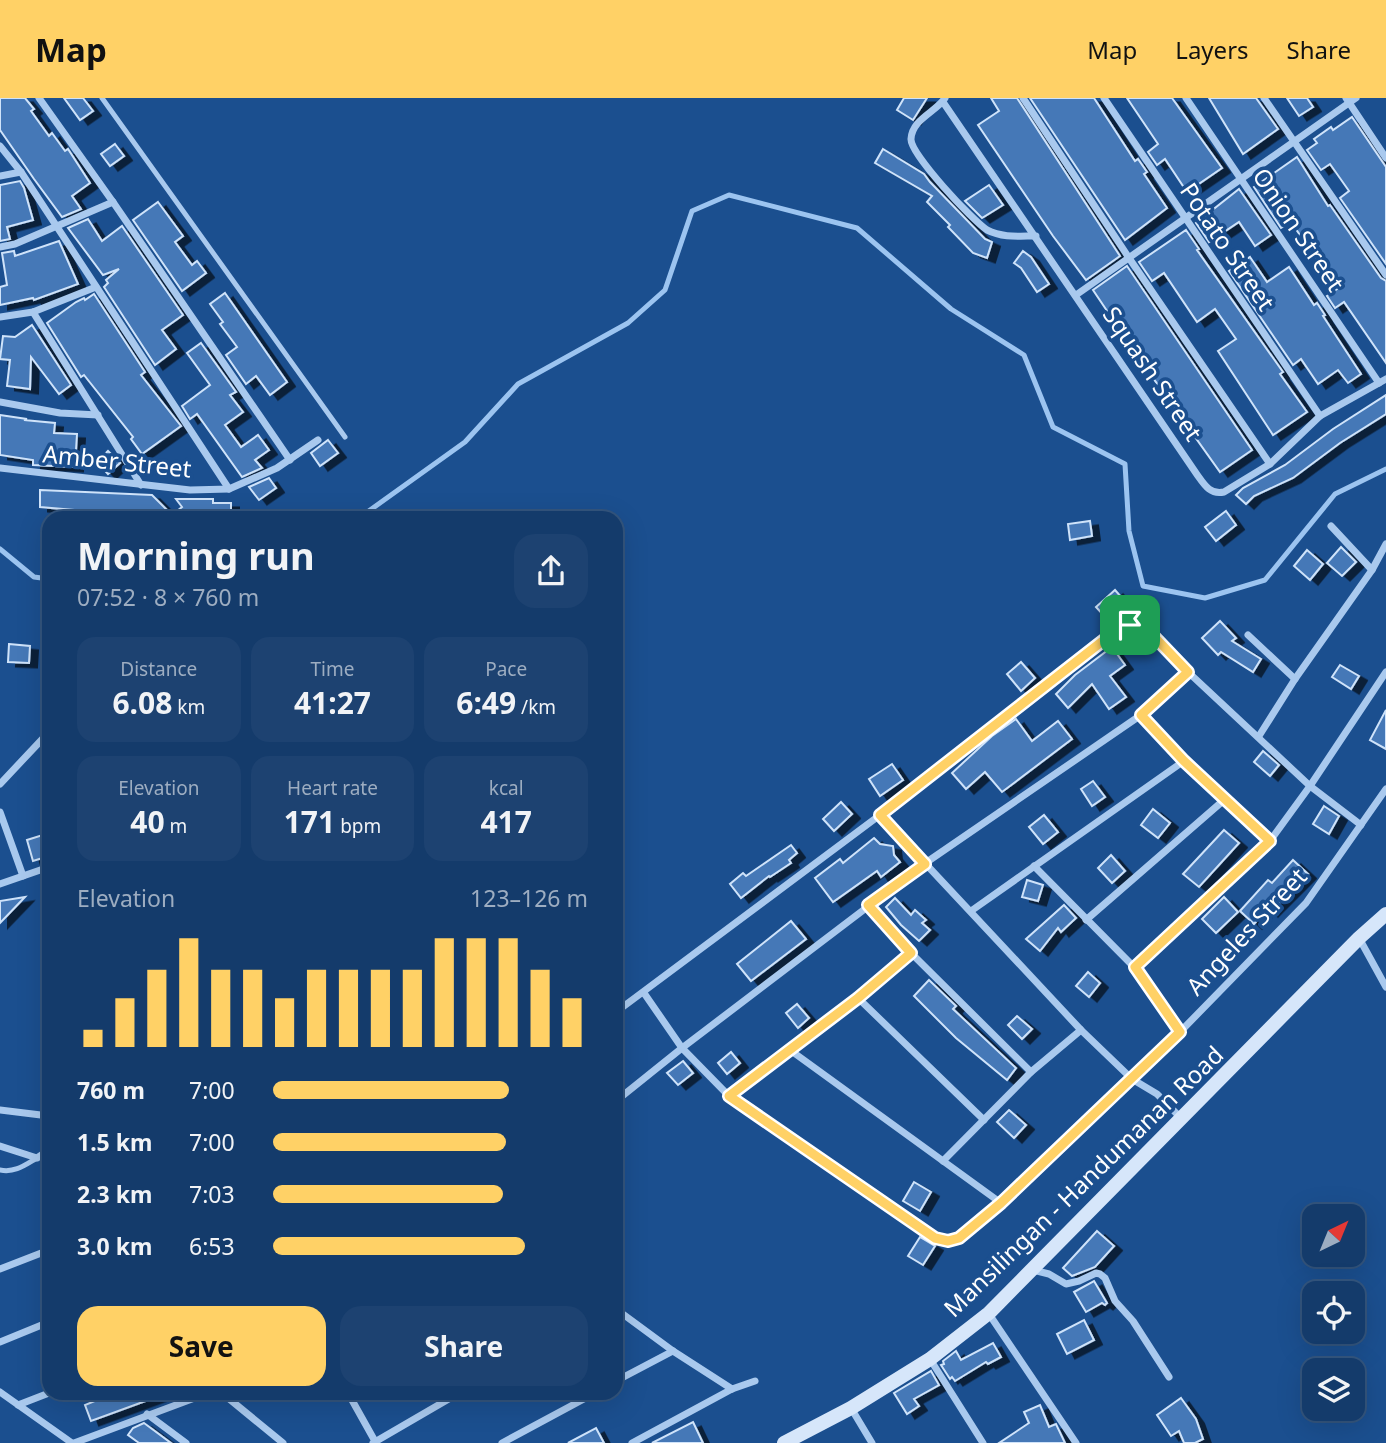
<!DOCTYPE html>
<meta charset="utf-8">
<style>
:root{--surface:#143b6b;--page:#1d4271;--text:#f1f3f6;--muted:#9dadc1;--line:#33557e;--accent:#ffd166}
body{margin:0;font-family:"Noto Sans",sans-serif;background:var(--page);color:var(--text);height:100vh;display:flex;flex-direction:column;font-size:26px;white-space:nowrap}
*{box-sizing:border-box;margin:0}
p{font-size:23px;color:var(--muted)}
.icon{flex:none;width:38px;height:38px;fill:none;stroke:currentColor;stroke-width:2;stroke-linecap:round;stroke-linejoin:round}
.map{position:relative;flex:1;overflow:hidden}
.side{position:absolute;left:42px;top:413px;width:581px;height:889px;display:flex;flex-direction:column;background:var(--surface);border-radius:21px;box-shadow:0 7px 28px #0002,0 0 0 2px var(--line)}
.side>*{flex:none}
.needle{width:46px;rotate:43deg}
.tools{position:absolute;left:1302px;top:1106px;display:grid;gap:14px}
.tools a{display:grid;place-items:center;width:63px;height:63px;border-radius:14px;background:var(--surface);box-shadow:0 7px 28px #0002,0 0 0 2px var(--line);font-size:35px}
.pin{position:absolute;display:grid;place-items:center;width:60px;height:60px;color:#fff;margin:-30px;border-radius:14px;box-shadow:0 4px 10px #0006}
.round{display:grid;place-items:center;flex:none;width:74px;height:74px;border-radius:21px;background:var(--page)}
.head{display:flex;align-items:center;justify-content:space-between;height:119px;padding:0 35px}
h1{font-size:38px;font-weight:700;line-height:52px}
.figures{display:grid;grid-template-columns:repeat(3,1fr);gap:10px;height:119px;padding:7px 35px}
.figures div{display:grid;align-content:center;border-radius:18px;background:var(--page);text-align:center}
.figures b{font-size:30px;font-weight:700}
.figures small{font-size:19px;font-weight:400}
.figures p{font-size:19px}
.chart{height:196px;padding:14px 35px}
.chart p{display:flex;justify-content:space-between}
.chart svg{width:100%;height:126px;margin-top:7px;stroke:var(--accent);stroke-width:6}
.primary-button{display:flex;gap:14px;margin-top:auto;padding:14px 35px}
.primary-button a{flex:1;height:80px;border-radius:21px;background:var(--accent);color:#111;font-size:28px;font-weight:700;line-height:80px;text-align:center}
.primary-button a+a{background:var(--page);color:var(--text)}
ul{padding:0 35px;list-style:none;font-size:23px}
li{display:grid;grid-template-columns:112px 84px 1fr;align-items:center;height:52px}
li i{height:18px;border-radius:9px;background:var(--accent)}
header{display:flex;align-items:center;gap:42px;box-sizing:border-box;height:98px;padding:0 35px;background:var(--accent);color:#111}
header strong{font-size:33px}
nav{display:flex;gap:38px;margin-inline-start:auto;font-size:24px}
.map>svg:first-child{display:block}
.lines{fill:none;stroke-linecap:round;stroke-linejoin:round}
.stream{stroke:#9cc4f0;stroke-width:5}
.building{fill:#4478b7;stroke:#cfe3fa;stroke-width:2;filter:url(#shadow)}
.lane{stroke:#a9c9ee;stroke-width:5}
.street{stroke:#a9c9ee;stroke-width:7}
.secondary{stroke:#d6e6fa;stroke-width:14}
.route-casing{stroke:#fff;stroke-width:14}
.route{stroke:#ffd166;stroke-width:9}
.labels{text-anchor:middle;stroke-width:7;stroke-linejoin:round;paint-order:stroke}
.street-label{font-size:24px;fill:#fff;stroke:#1b4f8f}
</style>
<header>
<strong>Map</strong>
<nav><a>Map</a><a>Layers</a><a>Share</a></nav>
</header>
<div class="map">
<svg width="1386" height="1345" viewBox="0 0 1386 1345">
<defs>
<filter id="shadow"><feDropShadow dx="8" dy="4.5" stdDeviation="0" flood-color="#0009"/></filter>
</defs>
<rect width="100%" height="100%" fill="#1b4f8f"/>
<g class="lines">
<!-- stream -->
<g class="stream">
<polyline points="359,420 465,344 518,286 628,225 665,192 692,113 729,97 857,130 951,211 1024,257 1053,329 1125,366 1129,433 1143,488 1205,500 1265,482 1335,396 1386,371"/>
<polyline points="0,451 34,479 49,481"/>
</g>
</g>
<!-- building -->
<g class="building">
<polygon points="0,0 25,0 34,11 31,13 49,38 52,35 65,53 68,51 90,85 72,98 81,111 62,119 34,81 0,32"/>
<polygon points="64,0 83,0 93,13 80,22"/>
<polygon points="904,0 927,0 913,22 897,12"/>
<polygon points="991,0 1017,0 1120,158 1086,182 1053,138 978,27 999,13"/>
<polygon points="1030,0 1094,0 1135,63 1138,61 1147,74 1144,76 1167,110 1125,142"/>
<polygon points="1127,0 1172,0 1222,70 1187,94 1165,61 1157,67 1148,54 1158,46"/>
<polygon points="1209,0 1256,0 1278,31 1243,56"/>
<polygon points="1287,0 1307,0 1313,9 1299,18"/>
<polygon points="1352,19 1386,69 1386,166 1340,100 1349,93 1330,66 1321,72 1307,52 1317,45 1314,41 1331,29 1333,32"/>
<polygon points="115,46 124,58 110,68 101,56"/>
<polygon points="883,51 924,76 930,84 985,141 992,144 987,160 973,155 948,129 950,127 927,104 932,98 875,65"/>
<polygon points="1297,59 1328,108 1330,107 1381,180 1386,183 1386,265 1344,204 1335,210 1327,198 1337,191 1291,124 1281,130 1254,89"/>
<polygon points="20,83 24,90 33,122 7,129 10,141 0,143 0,87"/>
<polygon points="989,87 1003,107 982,120 965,103"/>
<polygon points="1239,91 1271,137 1255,148 1239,124 1209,144 1196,125"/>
<polygon points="158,104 183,138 175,144 192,167 197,163 206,175 182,193 133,122"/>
<polygon points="88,121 102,143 122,128 183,217 162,232 176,251 155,267 104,189 108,185 106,182 119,171 103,177 68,130"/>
<polygon points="1186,132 1199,151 1197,152 1283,274 1280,276 1307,314 1273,337 1218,253 1236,241 1215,211 1197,224 1164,175 1152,183 1139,164"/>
<polygon points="59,143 78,186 34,202 33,200 0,207 0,189 7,187 2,155 14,153 15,158"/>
<polygon points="1023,153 1031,159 1049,186 1037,194 1021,170 1014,165"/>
<polygon points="1250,159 1267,184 1289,169 1314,207 1317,205 1325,217 1323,218 1361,276 1348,285 1338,272 1318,286 1301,261 1293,267 1229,173"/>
<polygon points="1127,168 1252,352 1220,374 1143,266 1140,267 1131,254 1134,253 1093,192"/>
<polygon points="225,195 287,284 270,297 256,278 246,286 226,257 237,249 220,226 223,224 210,206"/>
<polygon points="94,196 145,274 141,277 181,328 142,356 131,341 133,339 84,277 81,279 47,225 76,204 84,200 85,202"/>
<polygon points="32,227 71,287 59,296 31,259 30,291 7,288 10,262 0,261 3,238 15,239"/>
<polygon points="201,245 236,294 230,297 243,314 225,327 241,349 258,337 269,352 255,362 262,370 242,379 197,316 190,321 182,308 210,287 187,255"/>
<polygon points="1386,297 1386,316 1340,345 1293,380 1254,398 1246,406 1236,397 1243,390 1285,367 1333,331"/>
<polygon points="0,317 27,321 24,322 55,325 54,335 77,336 75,369 33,367 33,362 0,357"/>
<polygon points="328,342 338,355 320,368 311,355"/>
<polygon points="108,353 120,365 108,376 97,364"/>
<polygon points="269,380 276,390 259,402 249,389"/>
<polygon points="40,392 152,397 172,417 182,409 176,401 213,401 213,405 231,405 231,420 168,420 171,418 148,415 98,414 40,409"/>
<polygon points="1226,413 1236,427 1216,443 1205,429"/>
<polygon points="1090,423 1092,438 1070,442 1068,426"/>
<polygon points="1341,449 1356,464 1342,478 1327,465"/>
<polygon points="1307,452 1323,466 1310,482 1294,468"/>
<polygon points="1115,492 1129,508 1112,522 1108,518 1106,520 1096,509"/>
<polygon points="1220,523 1236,540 1232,543 1261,561 1253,574 1221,554 1218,557 1202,540"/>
<polygon points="9,546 30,548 29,565 8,564"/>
<polygon points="1112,549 1125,567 1110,578 1126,599 1109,611 1092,586 1068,610 1056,596 1075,577"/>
<polygon points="1021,564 1035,580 1021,593 1007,576"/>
<polygon points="1340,567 1359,578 1351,591 1332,579"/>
<polygon points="1386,612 1386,651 1370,642"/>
<polygon points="1016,621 1032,643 1058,623 1072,641 1002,694 985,674 966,691 952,675 992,638"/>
<polygon points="1263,653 1279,667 1270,678 1254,664"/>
<polygon points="892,666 903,682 880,698 869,681"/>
<polygon points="1093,683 1105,699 1092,708 1081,691"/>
<polygon points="841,704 852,716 834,733 823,721"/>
<polygon points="1324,708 1339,718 1329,736 1313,726"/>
<polygon points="1153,711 1170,725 1158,740 1141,727"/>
<polygon points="1044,717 1058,734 1043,746 1029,729"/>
<polygon points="1224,732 1239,745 1199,789 1183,776"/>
<polygon points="49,735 49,758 33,763 27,742"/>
<polygon points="874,740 880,746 893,748 894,757 900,764 881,779 877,773 833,804 815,780 840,761 843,765"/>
<polygon points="791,747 797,755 789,762 791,765 770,779 769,778 741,800 730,786 743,775 746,778"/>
<polygon points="1111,757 1125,773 1112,785 1098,770"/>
<polygon points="1293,762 1308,776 1270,814 1267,811 1254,826 1240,813 1268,782 1272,785"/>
<polygon points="1027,782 1043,787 1038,803 1022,799"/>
<polygon points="25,799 0,825 0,803"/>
<polygon points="1224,799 1238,814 1216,835 1202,821"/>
<polygon points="895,800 911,817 915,812 926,822 922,825 930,832 919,843 901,827 886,809"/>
<polygon points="1064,807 1076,820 1061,834 1058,830 1040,853 1026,841"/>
<polygon points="791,823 806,841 751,883 737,866"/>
<polygon points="1088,874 1100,885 1089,899 1076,888"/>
<polygon points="929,882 956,908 953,911 1016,970 1007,982 956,940 914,898"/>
<polygon points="797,906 809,920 798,930 786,915"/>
<polygon points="1017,918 1032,931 1022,941 1008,927"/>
<polygon points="731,954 740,965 727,976 718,965"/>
<polygon points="683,963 693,975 678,987 667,975"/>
<polygon points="1009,1012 1026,1027 1014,1040 997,1024"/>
<polygon points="914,1084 931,1094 920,1113 903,1103"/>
<polygon points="1097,1133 1114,1148 1095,1169 1072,1178 1063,1170"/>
<polygon points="920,1139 935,1148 923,1167 908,1158"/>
<polygon points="1094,1183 1107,1205 1105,1207 1102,1205 1086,1214 1074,1194"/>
<polygon points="1084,1222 1094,1242 1067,1256 1057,1236"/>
<polygon points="993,1245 1001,1259 988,1266 986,1264 955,1283 952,1279 950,1281 941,1267 944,1266 943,1263 956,1253 961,1262"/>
<polygon points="931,1273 939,1287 914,1301 919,1308 907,1316 894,1295"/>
<polygon points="114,1295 162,1295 162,1297 91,1323 85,1307"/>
<polygon points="1181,1300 1196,1321 1203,1341 1195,1345 1184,1345 1179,1333 1171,1338 1157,1317"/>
<polygon points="1040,1307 1049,1329 1056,1326 1065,1345 999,1345 1029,1325 1024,1314"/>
<polygon points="693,1324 703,1345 652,1345"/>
<polygon points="144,1325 171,1345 139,1345 128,1337 133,1330"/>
<polygon points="596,1330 604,1345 568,1345"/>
</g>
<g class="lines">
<!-- lane -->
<g class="lane">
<polyline points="102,0 345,339"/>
<path d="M0,1072c15,3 25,-5 37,-12"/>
</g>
<!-- street -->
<g class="street">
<polyline points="39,0 113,104 290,362"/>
<path d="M945,0c-9,14 -33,21 -34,41 -1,15 62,82 76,91 16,8 32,6 49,6"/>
<polyline points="1023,0 1129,160 1270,366"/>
<polyline points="1104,0 1320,318"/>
<polyline points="1186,0 1379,285"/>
<polyline points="1264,0 1386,177"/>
<polyline points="1346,0 1386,60"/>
<path d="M943,4l255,374c7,10 13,19 26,16l46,-28 50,-48 66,-37"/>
<polyline points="0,48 21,74 229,391"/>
<polyline points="0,78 21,74"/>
<polyline points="0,149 15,146 113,104"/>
<polyline points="1076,197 1356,0"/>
<polyline points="33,214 141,387"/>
<polyline points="0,219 33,214 96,189"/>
<polyline points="0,304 60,315 98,317"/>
<polyline points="0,370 190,392 229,391 277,370 318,342"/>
<polyline points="1331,428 1372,472"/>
<polyline points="1248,537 1295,581"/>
<polyline points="1141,617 1224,702 1270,743"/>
<polyline points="1259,638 1295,581 1372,472 1386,446"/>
<polyline points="0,686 49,634"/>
<polyline points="0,714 23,778"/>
<polyline points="880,717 1081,932 1132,981 1157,996 1182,1021"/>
<polyline points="1034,768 1134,869 1180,934"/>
<polyline points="0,786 49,769"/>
<polyline points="868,808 911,855 1031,974"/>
<polyline points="971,813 1184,663"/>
<polyline points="1086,822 1224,702"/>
<polyline points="1359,840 1386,889"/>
<polyline points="1134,869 1270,743 1310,688 1386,574"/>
<polyline points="644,895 682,950 729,998 935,1140 948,1143 959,1140 1001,1105 1180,934 1306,805 1386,691"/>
<polyline points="858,900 984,1022"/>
<polyline points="616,914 880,717 1118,531 1130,527 1144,528 1188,574 1310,688 1361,727"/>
<polyline points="790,952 1001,1105"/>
<polyline points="729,998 858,900 911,855"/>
<polyline points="616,1003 682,950 924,766 1141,617 1188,574"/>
<polyline points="0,1012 49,1018"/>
<polyline points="0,1048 37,1060 49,1052"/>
<polyline points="943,1063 1031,974 1081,932"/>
<polyline points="0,1171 49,1152"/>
<polyline points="1033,1172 1049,1176 1066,1186 1079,1183 1096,1175 1100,1176 1105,1180 1115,1203 1133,1223 1169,1279"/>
<polyline points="616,1211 673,1253 732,1291"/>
<polyline points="989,1216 1076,1345"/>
<polyline points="0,1244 49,1224"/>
<polyline points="930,1261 983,1345"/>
<polyline points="616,1283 673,1253"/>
<polyline points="0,1294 72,1345"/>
<polyline points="222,1295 283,1345"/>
<polyline points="348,1295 376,1345"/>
<polyline points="18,1307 49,1295"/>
<polyline points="851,1310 872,1345"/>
<polyline points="147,1316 186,1345"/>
<polyline points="74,1345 208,1295"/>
<polyline points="373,1345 459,1295"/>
<polyline points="502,1345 595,1295"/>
<polyline points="632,1345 732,1291 755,1283"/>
</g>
<!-- secondary -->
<polyline class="secondary" points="784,1345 851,1310 930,1261 989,1215 1359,840 1386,816"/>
</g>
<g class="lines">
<!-- route casing -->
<g class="route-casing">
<polygon id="route" points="1130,527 1144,528 1188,574 1141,617 1184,663 1270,743 1135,869 1180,934 1001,1105 959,1140 948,1143 935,1140 729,998 858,900 911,855 868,807 925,766 880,717 1118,531"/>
</g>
<!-- route -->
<use href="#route" class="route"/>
</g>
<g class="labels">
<!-- street labels -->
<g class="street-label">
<text transform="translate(1298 132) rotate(56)" y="8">Onion Street</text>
<text transform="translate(1227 149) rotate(56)" y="8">Potato Street</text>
<text transform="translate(1152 276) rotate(56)" y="8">Squash Street</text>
<text transform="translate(117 364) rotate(6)" y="8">Amber Street</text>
<text transform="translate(1247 834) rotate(-47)" y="8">Angeles Street</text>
<text transform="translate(1084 1084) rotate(-44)" y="8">Mansilingan - Handumanan Road</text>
</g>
</g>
</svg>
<div class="tools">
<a><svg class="needle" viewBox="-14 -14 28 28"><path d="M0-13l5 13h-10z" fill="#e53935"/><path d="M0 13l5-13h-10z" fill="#9dadc1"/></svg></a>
<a><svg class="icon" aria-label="locate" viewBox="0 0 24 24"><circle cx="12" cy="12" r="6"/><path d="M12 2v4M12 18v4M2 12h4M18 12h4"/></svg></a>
<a><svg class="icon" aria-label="layers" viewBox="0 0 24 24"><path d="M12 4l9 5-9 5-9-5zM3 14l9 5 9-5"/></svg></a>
</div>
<div class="pin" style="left:1130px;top:527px;background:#1e9e55"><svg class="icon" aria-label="arrive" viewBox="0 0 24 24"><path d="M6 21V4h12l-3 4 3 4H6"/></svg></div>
<section class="side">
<div class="head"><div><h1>Morning run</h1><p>07:52 · 8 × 760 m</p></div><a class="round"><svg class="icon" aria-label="share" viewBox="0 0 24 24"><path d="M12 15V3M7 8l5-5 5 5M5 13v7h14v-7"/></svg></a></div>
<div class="figures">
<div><p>Distance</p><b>6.08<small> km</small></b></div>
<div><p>Time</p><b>41:27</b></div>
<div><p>Pace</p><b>6:49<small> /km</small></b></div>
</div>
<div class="figures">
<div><p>Elevation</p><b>40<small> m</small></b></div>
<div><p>Heart rate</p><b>171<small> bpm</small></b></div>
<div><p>kcal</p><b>417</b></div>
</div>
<div class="chart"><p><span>Elevation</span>123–126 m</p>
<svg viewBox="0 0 160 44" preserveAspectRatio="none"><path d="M5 44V38M15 44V27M25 44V17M35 44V6M45 44V17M55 44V17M65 44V27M75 44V17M85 44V17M95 44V17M105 44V17M115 44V6M125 44V6M135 44V6M145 44V17M155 44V27"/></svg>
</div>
<ul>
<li><b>760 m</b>7:00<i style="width:75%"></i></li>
<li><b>1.5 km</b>7:00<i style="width:74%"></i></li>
<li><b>2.3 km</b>7:03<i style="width:73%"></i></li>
<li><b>3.0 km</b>6:53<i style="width:80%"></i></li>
</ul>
<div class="primary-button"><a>Save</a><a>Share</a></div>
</section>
</div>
